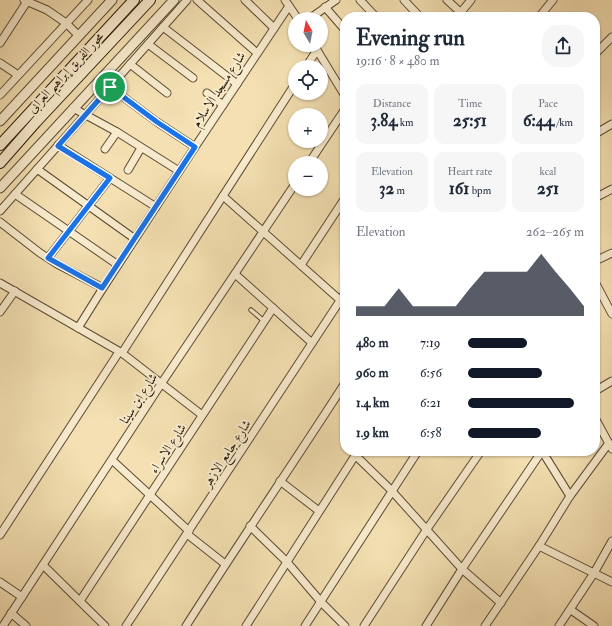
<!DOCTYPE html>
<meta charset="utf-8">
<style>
:root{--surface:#fff;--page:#f6f6f7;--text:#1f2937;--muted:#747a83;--accent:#111827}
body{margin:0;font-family:"IM FELL Double Pica",Amiri,serif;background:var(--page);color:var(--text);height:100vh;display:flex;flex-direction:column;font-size:15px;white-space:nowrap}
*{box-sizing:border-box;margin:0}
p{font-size:13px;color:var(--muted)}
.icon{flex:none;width:22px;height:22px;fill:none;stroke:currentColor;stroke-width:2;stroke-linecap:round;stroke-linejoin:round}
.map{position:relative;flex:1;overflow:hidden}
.details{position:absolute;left:340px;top:12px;width:260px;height:444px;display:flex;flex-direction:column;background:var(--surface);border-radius:16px;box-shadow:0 1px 3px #0004}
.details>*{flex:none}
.needle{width:26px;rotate:350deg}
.fabs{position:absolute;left:288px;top:12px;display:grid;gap:8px}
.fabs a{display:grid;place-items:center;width:40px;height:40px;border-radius:50%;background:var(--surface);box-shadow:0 1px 3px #0004;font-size:20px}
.pin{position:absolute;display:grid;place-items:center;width:34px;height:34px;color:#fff;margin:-17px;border:2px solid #fff;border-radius:50%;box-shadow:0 1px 4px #0007}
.round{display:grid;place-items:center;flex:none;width:42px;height:42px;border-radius:16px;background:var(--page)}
.overview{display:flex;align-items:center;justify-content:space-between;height:68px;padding:0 16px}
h1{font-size:22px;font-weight:700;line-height:30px}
.metrics{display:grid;grid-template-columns:repeat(3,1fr);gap:6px;height:68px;padding:4px 16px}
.metrics div{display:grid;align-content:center;border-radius:10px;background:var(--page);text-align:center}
.metrics b{font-size:17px;font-weight:700}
.metrics small{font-size:11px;font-weight:400}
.metrics p{font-size:11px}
.chart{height:112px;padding:8px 16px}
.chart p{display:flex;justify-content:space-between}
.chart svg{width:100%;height:72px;margin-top:4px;fill:var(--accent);opacity:.7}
ul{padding:0 16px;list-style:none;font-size:13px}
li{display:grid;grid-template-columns:64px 48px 1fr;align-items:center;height:30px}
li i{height:10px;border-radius:5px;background:var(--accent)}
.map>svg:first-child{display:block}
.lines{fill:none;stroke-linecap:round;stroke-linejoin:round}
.service-casing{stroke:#5a4a34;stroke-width:5.5}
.minor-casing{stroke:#5a4a34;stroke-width:9}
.tertiary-casing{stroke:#5a4a34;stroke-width:11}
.secondary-casing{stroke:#27180a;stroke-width:12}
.service{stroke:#f8ebcd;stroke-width:3.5}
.minor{stroke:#f8ebcd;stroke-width:7}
.tertiary{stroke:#f8ebcd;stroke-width:9}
.secondary{stroke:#f8ebcd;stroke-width:10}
.route-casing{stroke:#fff;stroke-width:8}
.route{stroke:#1a73e8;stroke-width:5}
.labels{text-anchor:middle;stroke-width:4;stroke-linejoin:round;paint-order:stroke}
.street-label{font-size:13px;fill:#27180a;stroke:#f8ebcd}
</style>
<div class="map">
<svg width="612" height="626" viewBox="0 0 612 626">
<rect width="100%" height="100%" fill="#f4e0b2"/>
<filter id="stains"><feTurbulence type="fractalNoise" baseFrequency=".005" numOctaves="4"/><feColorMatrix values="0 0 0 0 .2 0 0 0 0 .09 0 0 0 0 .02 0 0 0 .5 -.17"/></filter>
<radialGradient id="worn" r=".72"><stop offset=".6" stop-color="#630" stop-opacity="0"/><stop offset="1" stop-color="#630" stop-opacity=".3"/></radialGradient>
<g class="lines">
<!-- service casing -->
<g class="service-casing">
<polyline id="service" points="251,310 264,321"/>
</g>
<!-- minor casing -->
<g class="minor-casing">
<g id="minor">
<polyline points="24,0 47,10 66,23 79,36"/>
<polyline points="197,0 257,53"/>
<polyline points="245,0 274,28"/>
<polyline points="285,0 298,19"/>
<polyline points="360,0 376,17"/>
<polyline points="404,0 420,17"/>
<polyline points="447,0 460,12"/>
<polyline points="325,7 345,30"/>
<polyline points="457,17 471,0"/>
<polyline points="539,17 553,0"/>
<polyline points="309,19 336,0"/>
<polyline points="163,27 237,84"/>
<polyline points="0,43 28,0"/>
<polyline points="148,44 193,78"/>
<polyline points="314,45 345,96"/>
<polyline points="595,54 612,37"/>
<polyline points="0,63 18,75"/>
<polyline points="130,64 167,93"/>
<polyline points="306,67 317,50"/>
<polyline points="110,87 157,122 195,147"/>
<polyline points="207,93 223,105"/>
<polyline points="0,95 88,0"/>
<polyline points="73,108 117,132 179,171"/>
<polyline points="595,134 612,124"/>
<polyline points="58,145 156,207"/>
<polyline points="105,149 117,132"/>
<polyline points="309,163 345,109"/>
<polyline points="37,169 135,239"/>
<polyline points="128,170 141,148"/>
<polyline points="15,194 118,265"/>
<polyline points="223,196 340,300"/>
<polyline points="595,198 612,189"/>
<polyline points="0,211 187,0"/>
<polyline points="0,222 40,253 57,264 103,288"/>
<polyline points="48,258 110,178"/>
<polyline points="595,261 612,253"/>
<polyline points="301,265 345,198"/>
<polyline points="235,274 312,343"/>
<polyline points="595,282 612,314"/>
<polyline points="0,283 122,353 202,415"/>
<polyline points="0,312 15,291"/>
<polyline points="78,328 103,288 195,147 289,6"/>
<polyline points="122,353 295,84"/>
<polyline points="595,391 612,381"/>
<polyline points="595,418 612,449"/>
<polyline points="542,451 570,496"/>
<polyline points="355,455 391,490 462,569 501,603"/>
<polyline points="112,460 189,531"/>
<polyline points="280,481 319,511"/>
<polyline points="250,526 287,562 321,602 345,626"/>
<polyline points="187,534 225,564"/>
<polyline points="0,535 119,352"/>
<polyline points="539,546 612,582"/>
<polyline points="43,565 105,626"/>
<polyline points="0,582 22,597"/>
<polyline points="80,601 273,308"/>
<polyline points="571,610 594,626"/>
<polyline points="11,613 26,626"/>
<polyline points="3,626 161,384 295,184"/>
<polyline points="126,626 345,293"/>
<path d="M186,626c52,-82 107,-162 159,-243"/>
<polyline points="246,626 358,451"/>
<polyline points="305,626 418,451"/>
<polyline points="364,626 427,529 481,451"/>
<polyline points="426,626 462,569 542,451"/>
<polyline points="485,626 539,546 570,496 609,443"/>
<polyline points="559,626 594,573 612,541"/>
</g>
</g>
<!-- tertiary casing -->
<g class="tertiary-casing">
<g id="tertiary">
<polyline points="0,121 112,0"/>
<polyline points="0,188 174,0"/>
</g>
</g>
<!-- secondary casing -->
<g class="secondary-casing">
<g id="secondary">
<polyline points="0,145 134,0"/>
<polyline points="0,163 36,122 150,0"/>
</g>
</g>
<!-- service -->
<use href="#service" class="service"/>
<!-- minor -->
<use href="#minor" class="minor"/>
<!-- tertiary -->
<use href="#tertiary" class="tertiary"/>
<!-- secondary -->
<use href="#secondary" class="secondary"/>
</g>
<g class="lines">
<!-- route casing -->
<g class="route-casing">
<polygon id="route" points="110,87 157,122 195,147 102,288 48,258 110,178 58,146"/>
</g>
<!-- route -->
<use href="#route" class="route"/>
</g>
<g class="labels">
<!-- street labels -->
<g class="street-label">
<text transform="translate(65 72) rotate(-47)" y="5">محور الفريق إبراهيم العرابى</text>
<text transform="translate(218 89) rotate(-57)" y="5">شارع مسجد الاسلام</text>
<text transform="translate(138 398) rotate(-57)" y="5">شارع ابن سينا</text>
<text transform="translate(167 448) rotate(-57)" y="5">شارع الاسراء</text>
<text transform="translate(226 453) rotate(-57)" y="5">شارع جامع الازهر</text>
</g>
</g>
<rect width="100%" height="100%" filter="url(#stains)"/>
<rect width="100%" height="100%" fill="url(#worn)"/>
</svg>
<div class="fabs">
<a><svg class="needle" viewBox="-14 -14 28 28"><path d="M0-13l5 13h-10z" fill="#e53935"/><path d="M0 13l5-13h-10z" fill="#747a83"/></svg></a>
<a><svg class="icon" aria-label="locate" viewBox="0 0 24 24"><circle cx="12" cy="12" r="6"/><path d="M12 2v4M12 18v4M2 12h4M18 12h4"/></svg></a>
<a>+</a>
<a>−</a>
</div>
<div class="pin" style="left:110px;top:87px;background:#1e9e55"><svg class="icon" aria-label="arrive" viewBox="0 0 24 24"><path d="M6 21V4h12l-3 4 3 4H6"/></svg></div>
<section class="details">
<div class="overview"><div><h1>Evening run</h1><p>19:16 · 8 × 480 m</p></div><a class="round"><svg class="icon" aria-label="share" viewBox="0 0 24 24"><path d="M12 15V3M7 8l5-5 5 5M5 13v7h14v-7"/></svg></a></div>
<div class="metrics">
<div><p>Distance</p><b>3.84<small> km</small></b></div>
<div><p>Time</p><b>25:51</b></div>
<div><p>Pace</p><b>6:44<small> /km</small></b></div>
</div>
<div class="metrics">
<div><p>Elevation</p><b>32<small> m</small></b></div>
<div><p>Heart rate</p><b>161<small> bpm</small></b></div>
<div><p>kcal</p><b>251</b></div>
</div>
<div class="chart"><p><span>Elevation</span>262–265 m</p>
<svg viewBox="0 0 160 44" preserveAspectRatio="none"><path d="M0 44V38L10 38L20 38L30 27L40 38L50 38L60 38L70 38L80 27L90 17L100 17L110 17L120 17L130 6L140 17L150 27L160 38V44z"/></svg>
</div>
<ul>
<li><b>480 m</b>7:19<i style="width:51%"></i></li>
<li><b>960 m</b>6:56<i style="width:64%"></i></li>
<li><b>1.4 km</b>6:21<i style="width:91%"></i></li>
<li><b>1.9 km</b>6:58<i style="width:63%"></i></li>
</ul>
</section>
</div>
